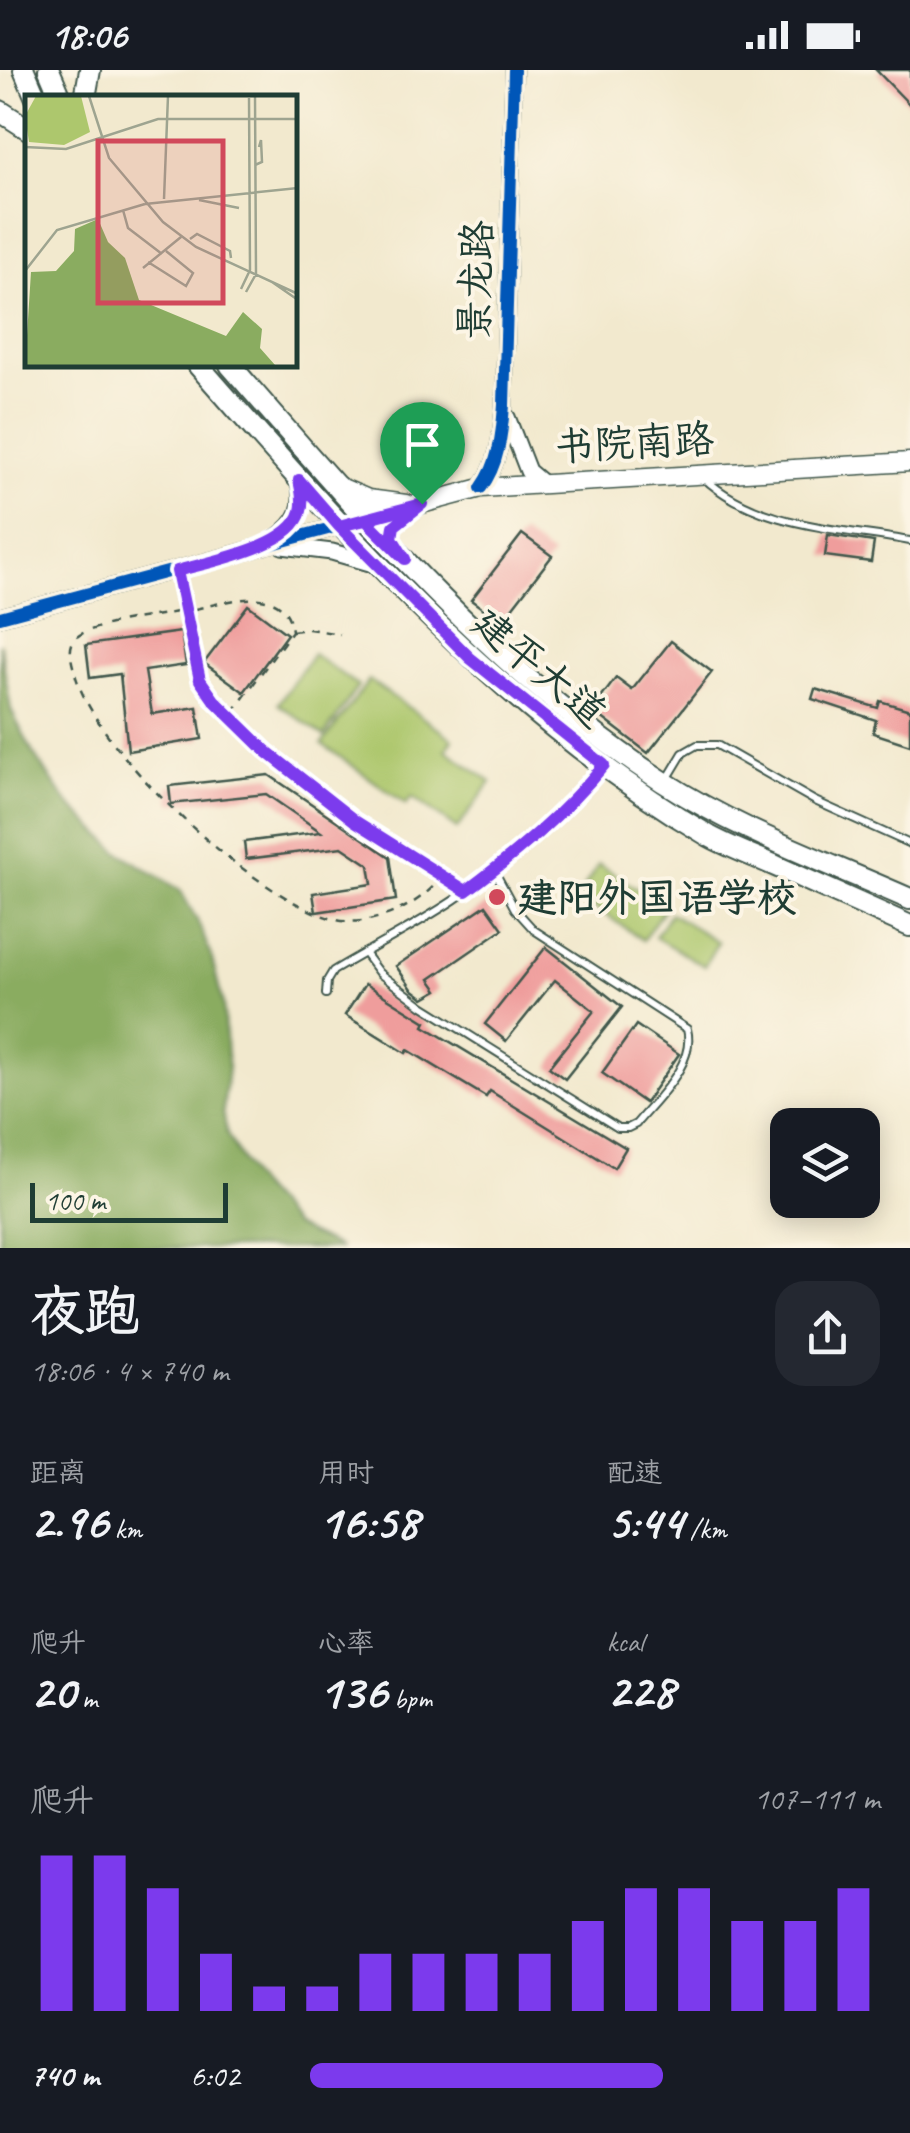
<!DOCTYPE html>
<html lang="zh">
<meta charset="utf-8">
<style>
:root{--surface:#171b24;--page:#242831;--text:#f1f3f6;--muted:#9ea1a6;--accent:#7c3aed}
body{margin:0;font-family:Caveat,"LXGW WenKai TC",sans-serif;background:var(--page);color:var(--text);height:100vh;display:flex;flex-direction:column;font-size:38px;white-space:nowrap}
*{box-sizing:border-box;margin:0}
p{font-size:32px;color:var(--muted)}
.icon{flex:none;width:55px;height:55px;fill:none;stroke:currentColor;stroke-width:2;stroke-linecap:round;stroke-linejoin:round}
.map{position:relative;height:1178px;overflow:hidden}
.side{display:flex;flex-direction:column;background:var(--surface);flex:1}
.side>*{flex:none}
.buttons{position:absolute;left:770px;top:1038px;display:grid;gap:20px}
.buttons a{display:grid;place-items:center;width:110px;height:110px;border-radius:20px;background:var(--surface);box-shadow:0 5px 25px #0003;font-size:50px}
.scale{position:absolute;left:30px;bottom:25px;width:198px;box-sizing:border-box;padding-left:10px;border:5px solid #1f3d34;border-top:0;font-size:28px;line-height:35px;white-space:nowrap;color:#1f3d34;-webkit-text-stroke:8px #fcf5e5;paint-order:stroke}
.pin{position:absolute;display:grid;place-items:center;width:85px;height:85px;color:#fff;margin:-102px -42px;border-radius:50% 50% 50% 0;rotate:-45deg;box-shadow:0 0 10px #0007}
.pin .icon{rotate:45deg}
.round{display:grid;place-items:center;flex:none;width:105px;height:105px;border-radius:30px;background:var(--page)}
.headline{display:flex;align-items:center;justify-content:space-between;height:170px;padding:0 30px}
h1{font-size:55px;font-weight:800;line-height:75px}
.metrics{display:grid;grid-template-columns:repeat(3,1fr);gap:15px;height:170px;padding:10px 30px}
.metrics div{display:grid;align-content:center}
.metrics b{font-size:50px;font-weight:800}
.metrics small{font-size:28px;font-weight:400}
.metrics p{font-size:28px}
.chart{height:280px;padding:20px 30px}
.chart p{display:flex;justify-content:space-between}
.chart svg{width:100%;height:180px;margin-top:10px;stroke:var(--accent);stroke-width:6}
ul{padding:0 30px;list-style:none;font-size:32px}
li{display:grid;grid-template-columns:160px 120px 1fr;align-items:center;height:75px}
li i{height:25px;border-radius:12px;background:var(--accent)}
.status{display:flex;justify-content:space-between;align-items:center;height:70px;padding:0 50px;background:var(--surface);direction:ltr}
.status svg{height:28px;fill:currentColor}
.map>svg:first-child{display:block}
.green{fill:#adc76d;stroke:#668250;stroke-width:2.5}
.forest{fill:#8aac60;stroke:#54744a;stroke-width:2.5}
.building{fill:#ef9d9c}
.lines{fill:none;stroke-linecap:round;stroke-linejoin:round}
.service-casing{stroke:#3f574b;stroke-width:10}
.tertiary-casing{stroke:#3f574b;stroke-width:19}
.secondary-casing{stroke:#3f574b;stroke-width:21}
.primary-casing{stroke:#3f574b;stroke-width:24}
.path{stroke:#3f574b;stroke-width:2.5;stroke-dasharray:8 8;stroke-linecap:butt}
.service{stroke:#fff;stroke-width:6}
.tertiary{stroke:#fff;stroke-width:15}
.secondary{stroke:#fff;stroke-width:18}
.primary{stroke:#fff;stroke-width:20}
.cycleway-casing{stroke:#fcf5e5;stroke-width:19}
.cycleway{stroke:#0057b8;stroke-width:12}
.route-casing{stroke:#fff;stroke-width:20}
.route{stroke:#7c3aed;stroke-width:12}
.poi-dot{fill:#d1495b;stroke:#fcf5e5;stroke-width:4}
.labels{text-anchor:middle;stroke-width:8;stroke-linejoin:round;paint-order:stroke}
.street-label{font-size:40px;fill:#1f3d34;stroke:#fcf5e5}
.poi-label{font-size:40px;font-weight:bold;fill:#1f3d34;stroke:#fcf5e5;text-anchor:start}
.inset-road{fill:none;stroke:#9ea490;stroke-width:2.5}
.view{fill:#d1495b;fill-opacity:0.15;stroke:#d1495b;stroke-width:5}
.inset-edge{fill:none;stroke:#1f3d34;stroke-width:5}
</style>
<div class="status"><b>18:06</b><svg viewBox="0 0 49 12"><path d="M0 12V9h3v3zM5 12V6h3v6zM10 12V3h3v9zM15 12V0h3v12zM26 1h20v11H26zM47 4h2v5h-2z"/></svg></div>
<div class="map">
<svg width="910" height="1178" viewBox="0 0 910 1178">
<rect width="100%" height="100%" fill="#fcf5e5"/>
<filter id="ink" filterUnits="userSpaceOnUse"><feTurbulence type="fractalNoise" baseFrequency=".01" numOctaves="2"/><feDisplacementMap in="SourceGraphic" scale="20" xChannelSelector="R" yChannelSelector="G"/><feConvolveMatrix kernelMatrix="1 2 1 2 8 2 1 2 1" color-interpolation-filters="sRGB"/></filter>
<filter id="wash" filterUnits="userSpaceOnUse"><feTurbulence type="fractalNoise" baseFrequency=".0048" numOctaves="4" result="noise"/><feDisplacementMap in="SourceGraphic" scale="40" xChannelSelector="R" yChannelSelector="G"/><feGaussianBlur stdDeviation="2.25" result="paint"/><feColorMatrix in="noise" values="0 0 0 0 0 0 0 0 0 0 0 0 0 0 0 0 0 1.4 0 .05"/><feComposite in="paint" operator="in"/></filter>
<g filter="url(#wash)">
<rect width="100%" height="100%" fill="#f2e9ce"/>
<!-- green -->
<g class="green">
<polygon points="313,584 358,616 324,666 278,634"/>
<polygon points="369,610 453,669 446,680 491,712 457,759 412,727 406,734 322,674"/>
<polygon points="599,794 665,837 643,870 578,826"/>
<polygon points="670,843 718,872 704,896 655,867"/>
</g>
<!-- forest -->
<polygon class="forest" points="0,573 11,640 33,683 67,732 119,782 180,820 197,850 211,885 223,935 228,997 223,1041 227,1064 252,1109 294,1156 341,1178 0,1178"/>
<g id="blocks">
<!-- building -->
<g class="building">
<polygon points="876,0 910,0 910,35"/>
<polygon points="522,464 552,486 501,552 471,530"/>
<polygon points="828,465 874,472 871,492 825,486"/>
<polygon points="248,535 287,564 244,622 204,593"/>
<polygon points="181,562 186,595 145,601 152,644 197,637 202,669 128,681 120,604 90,608 86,575"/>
<polygon points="671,571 712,602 648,683 592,640 616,608 632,620"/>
<polygon points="815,619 878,638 880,631 910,640 910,675 873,663 876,650 812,629"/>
<polygon points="269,705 390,787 396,830 316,842 313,823 372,814 369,795 342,777 246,789 244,772 321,762 266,724 171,734 169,716"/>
<polygon points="486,835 503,859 430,909 438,920 424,928 412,919 396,896"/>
<polygon points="546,877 622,937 565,1009 549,997 594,941 555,910 506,971 485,954"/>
<polygon points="365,914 426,952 424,956 626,1078 614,1098 490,1021 486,1027 408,980 406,983 345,945"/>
<polygon points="636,955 679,984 645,1033 602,1003"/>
</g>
</g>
</g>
<g filter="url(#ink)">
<use href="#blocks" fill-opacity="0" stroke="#3f574b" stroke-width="2.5"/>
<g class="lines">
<!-- service casing -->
<g class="service-casing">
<g id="service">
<path d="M703,407c54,51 137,51 207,64"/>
<polyline points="177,501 200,610 214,630 266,681 355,751 466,821"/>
<polyline points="668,708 683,683 697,675 717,675 815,731 910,774"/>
<path d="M364,883l15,20 44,33 195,122h10l8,-4c21,-26 60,-60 51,-95l-153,-99 -19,-21 -21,-39"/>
<path d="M326,924l1,-13 6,-10c40,-24 82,-45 121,-71 55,-37 104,-80 145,-130"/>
</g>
</g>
<!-- tertiary casing -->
<g class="tertiary-casing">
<g id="tertiary">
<polyline points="507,347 528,401 541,412"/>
<path d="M481,418c18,-24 21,-54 23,-83l10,-335"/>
<path d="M275,469c24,-17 30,-31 24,-59"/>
<polyline points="282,476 332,482 377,495"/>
<polyline points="0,547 339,456"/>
</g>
</g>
<!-- secondary casing -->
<g class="secondary-casing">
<g id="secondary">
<polyline points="340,417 368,429 406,434"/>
<polyline points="339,456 481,418 910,392"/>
</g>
</g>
<!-- primary casing -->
<g class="primary-casing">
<g id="primary">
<polyline points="24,0 36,28"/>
<polyline points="49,0 61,28"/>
<polyline points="85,28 90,0"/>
<polyline points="0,41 28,59"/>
<path d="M198,295c153,175 308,352 511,471 22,12 47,21 69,31 44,20 88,39 132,59"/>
<path d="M230,295c131,150 264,307 432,416 77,50 165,81 248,118"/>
</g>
</g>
<!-- path -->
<g class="path">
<path d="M195,539c31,-7 91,-28 97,22l-56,77"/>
<path d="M177,542c-20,4 -92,12 -103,28 -7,10 -1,26 2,37 24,79 178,220 257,242 33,10 83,-11 104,-37"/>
<polyline points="292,561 309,559 340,564"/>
</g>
<!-- service -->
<use href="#service" class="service"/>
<!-- tertiary -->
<use href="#tertiary" class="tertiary"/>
<!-- secondary -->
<use href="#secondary" class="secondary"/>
<!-- primary -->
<use href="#primary" class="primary"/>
<!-- cycleway casing -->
<g class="cycleway-casing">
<g id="cycleway">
<path d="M481,418c18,-24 21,-54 23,-83l10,-335"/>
<polyline points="0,547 339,456"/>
</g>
</g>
<!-- cycleway -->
<use href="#cycleway" class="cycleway"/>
</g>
</g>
<g class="lines" filter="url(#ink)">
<!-- route casing -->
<g class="route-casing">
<path id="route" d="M422,434l-83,22 -40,-46c2,10 5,20 2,31 -9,36 -93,51 -124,60l23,109 14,20 52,51 89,70 111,70c51,-38 97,-77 138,-126l-134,-107 -131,-132 27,-6 39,39 -13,-21 2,-12 28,-22"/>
</g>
<!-- route -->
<use href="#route" class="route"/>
</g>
<!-- markers -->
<circle class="poi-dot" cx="497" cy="827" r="10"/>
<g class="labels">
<!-- street labels -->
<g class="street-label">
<text transform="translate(475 210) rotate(-88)" y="14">景龙路</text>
<text transform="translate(634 372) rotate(-3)" y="14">书院南路</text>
<text transform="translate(540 597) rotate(40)" y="14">建平大道</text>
</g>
<!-- poi labels -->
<g class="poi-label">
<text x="517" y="841">建阳外国语学校</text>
</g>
</g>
<!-- overview -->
<g transform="translate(25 25)">
<rect width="272" height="272" fill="#f2e9ce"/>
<path d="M11,1h45l9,36 -26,13 -35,-3 -4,-26z" fill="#adc76d"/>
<path d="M73,124l10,23 17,16 14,42 87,36 17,-24 19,17 -2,19 15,17 -250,2 6,-95 25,-1 18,-20 1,-22z" fill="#8aac60"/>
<path class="inset-road" d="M64,1l20,62 54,64 33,25 102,47M0,52l41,2 92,-30h140M230,70l7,-3 -1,-22 -2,7M139,104l4,-103M174,105l40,8M120,109l153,-16M98,115l5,18 34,26M165,144l7,-5 33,17 1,7M123,167l38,24 7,-13 -27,-22M118,173l38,-31M0,176l32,-41 88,-26M247,187l26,18M216,194l9,-19 -1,-172M221,197l10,-18 -1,-178"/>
<path class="view" d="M73,46h125v162h-125z"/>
<rect width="272" height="272" class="inset-edge"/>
</g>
</svg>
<div class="buttons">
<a><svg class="icon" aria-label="layers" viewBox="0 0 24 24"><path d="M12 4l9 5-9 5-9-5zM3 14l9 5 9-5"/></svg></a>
</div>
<div class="scale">100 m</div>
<div class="pin" style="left:422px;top:434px;background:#1e9e55"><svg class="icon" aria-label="arrive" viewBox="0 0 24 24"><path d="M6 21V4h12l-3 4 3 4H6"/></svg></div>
</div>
<section class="side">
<div class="headline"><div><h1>夜跑</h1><p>18:06 · 4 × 740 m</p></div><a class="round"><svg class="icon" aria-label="share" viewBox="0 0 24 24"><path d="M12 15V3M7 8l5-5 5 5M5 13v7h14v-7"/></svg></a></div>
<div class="metrics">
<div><p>距离</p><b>2.96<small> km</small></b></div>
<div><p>用时</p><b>16:58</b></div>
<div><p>配速</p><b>5:44<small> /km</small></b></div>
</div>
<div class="metrics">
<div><p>爬升</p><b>20<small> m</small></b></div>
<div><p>心率</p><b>136<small> bpm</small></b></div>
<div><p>kcal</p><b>228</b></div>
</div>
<div class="chart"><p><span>爬升</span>107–111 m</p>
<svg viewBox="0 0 160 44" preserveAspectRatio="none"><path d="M5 44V6M15 44V6M25 44V14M35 44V30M45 44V38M55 44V38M65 44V30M75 44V30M85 44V30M95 44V30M105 44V22M115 44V14M125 44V14M135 44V22M145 44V22M155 44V14"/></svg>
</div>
<ul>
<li><b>740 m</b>6:02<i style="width:62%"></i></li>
</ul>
</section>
